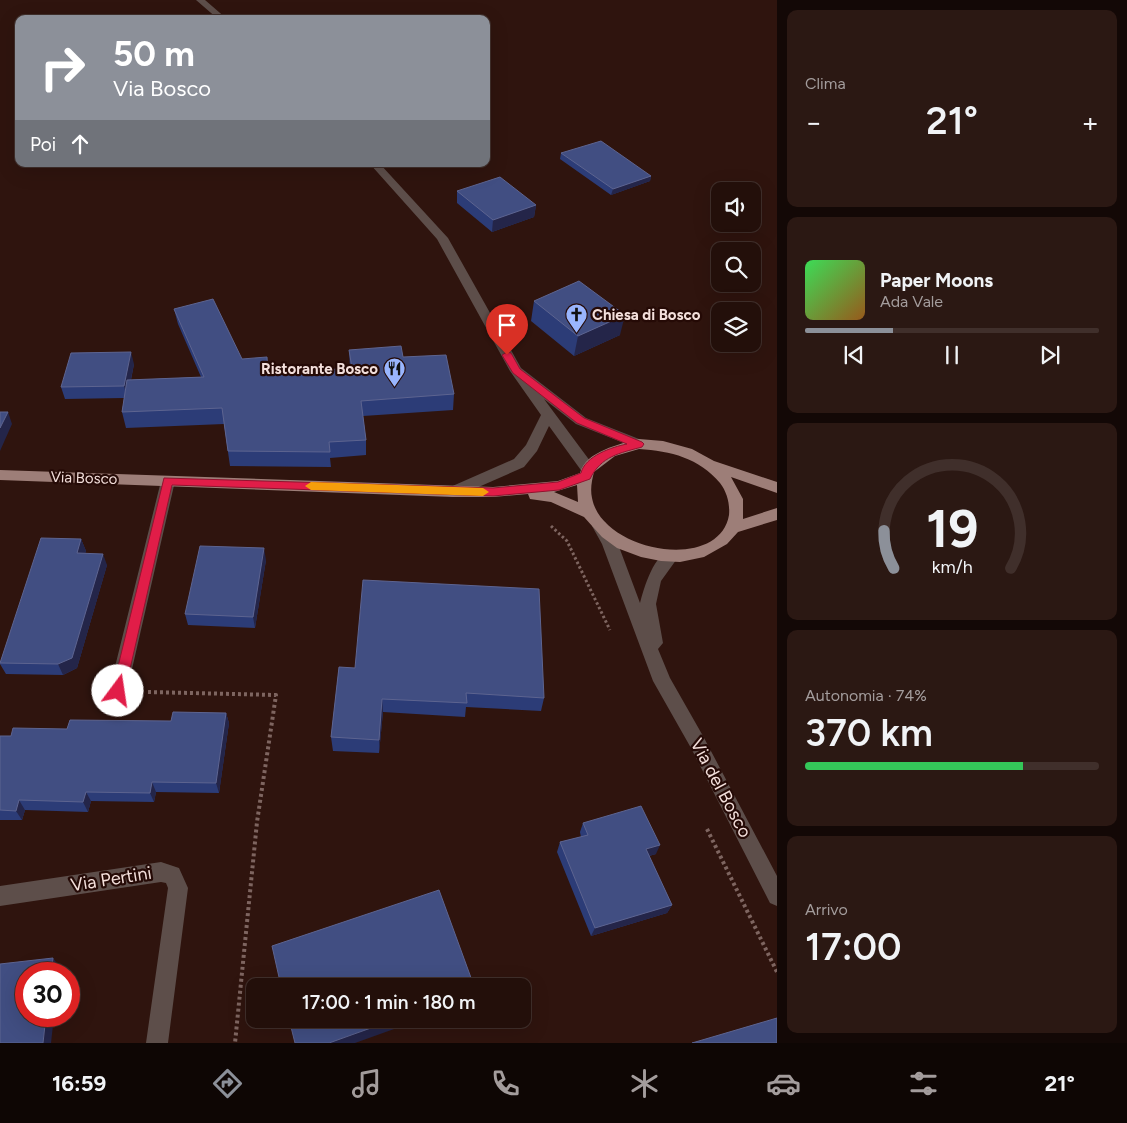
<!DOCTYPE html>
<html lang="it">
<meta charset="utf-8">
<style>
body{margin:0;font-family:Figtree,sans-serif;background:#2b1813;color:#f1f3f6;height:100vh;display:flex;flex-direction:column;font-size:19px;white-space:nowrap}
*{box-sizing:border-box;margin:0}
p{font-size:16px;color:#a39c9c}
.icon{flex:none;width:28px;height:28px;fill:none;stroke:currentColor;stroke-width:2;stroke-linecap:round;stroke-linejoin:round}
.map{position:relative;flex:1;overflow:hidden}
.drawer{display:flex;flex-direction:column;gap:10px;padding:10px;background:#130806;width:350px}
.drawer>*{flex:none}
.banner{position:absolute;left:15px;top:15px;width:475px;height:152px;border-radius:10px;box-shadow:0 5px 20px #0002,0 0 0 1px #402f2b;background:#8c9099;color:#fff;overflow:hidden}
.fabs{position:absolute;left:711px;top:182px;display:grid;gap:10px}
.fabs a{display:grid;place-items:center;width:50px;height:50px;border-radius:10px;background:#230f0a;box-shadow:0 5px 20px #0002,0 0 0 1px #402f2b;font-size:25px}
.speed{position:absolute;left:15px;top:962px;display:flex;gap:10px;font-size:25px;font-weight:700;text-align:center}
.speed>*{display:grid;place-content:center;width:65px;height:65px;border-radius:50%;background:#230f0a;box-shadow:0 5px 20px #0002,0 0 0 1px #402f2b;line-height:1}
.speed .limit{border:8px solid #d22;background:#fff;color:#111}
.pin{position:absolute;display:grid;place-items:center;width:42px;height:42px;color:#fff;margin:-51px -21px;border-radius:50% 50% 50% 0;rotate:-45deg;box-shadow:0 0 5px #0007}
.pin .icon{rotate:45deg}
.me{position:absolute;width:55px;margin:-28px;rotate:14deg;stroke-linejoin:round;filter:drop-shadow(0 0 4px #0008)}
.turn{display:flex;align-items:center;gap:18px;height:105px;padding:0 15px;font-size:22px}
.turn .icon{width:65px;height:65px;stroke-width:2.5}
.turn b{display:block;font-size:35px;line-height:42px}
.then{display:flex;align-items:center;height:48px;padding:0 15px;background:#0003;gap:10px;font-size:19px}
.big{font-size:38px;font-weight:600;line-height:1.1}
.drawer .tile{flex:1;display:flex;flex-direction:column;justify-content:center;gap:8px;min-width:0;padding:0 18px;border-radius:10px;background:#2b1813}
.drawer .dial{align-items:center;gap:0}
.dial svg{height:130px;overflow:visible;fill:none;stroke:#402f2b;stroke-width:7;stroke-linecap:round;text-anchor:middle}
.dial text{fill:#f1f3f6;stroke:none}
.song{display:flex;align-items:center;gap:15px}
.cover{width:60px;height:60px;border-radius:8px;background:linear-gradient(135deg,hsl(130 70% 55%),hsl(30 70% 35%))}
.played{height:5px;border-radius:2px;background:linear-gradient(90deg,#8c9099 30%,#402f2b 30%)}
.keys{display:flex;justify-content:space-around;direction:ltr}
.heat{display:flex;justify-content:space-between;align-items:center;font-size:28px;direction:ltr}
.charge{height:8px;border-radius:4px;background:linear-gradient(90deg,#34c759 74%,#402f2b 0)}
.trip{position:absolute;left:246px;top:978px;width:285px;height:50px;border-radius:10px;background:#230f0a;box-shadow:0 5px 20px #0002,0 0 0 1px #402f2b;font-weight:600;line-height:50px;text-align:center}
.tabs{display:flex;height:80px;justify-content:space-around;align-items:center;background:#0e0604;color:#a39c9c}
.tabs .icon{width:35px;height:35px}
.tabs .selected{color:#8c9099}
.tabs b{font-size:22px;color:#f1f3f6}
main{display:flex;flex:1;min-height:0}
.map>svg:first-child{display:block}
</style>
<main>
<div class="map">
<svg width="777" height="1043" viewBox="0 0 777 1043">
<rect width="100%" height="100%" fill="#2f140e"/>
<g fill="none" stroke-linecap="round" stroke-linejoin="round">
<!-- path-far1 -->
<path stroke="#7e6560" stroke-width="3" stroke-dasharray="2.5 2.5" stroke-linecap="butt" d="M 551,526 L 567,541 L 610,630"/>
<!-- path -->
<path stroke="#7e6560" stroke-width="4" stroke-dasharray="3 3" stroke-linecap="butt" d="M 148,692 L 276,695 L 257,822 L 235,1043
M 707,829 L 777,972"/>
<!-- minor -->
<path fill="#5d4e4a" fill-rule="evenodd" d="M 196,0 L 205,0 L 227,19 L 218,19 Z
M 370,164 L 380,164 L 448,238 L 521,368 L 586,418 L 644,441 L 646,444 L 644,447 L 634,447 L 576,424 L 544,399 L 593,465 L 595,469 L 593,473 L 588,474 L 583,473 L 549,426 L 537,451 L 524,467 L 458,496 L 453,497 L 448,496 L 446,492 L 448,488 L 514,459 L 526,445 L 541,415 L 510,371 L 437,239 Z
M 168,476 L 173,477 L 175,481 L 127,691 L 124,696 L 118,699 L 112,696 L 109,691 L 161,481 L 163,477 Z
M 600,520 L 605,522 L 618,544 L 640,603 C 644,588 656,545 676,552 L 679,556 L 661,581 L 656,604 L 663,643 L 658,649 L 670,678 L 703,736 L 777,876 L 777,906 L 770,903 L 691,748 L 653,681 L 602,544 L 592,526 L 595,522 Z
M 161,862 L 179,868 L 188,888 L 168,1043 L 146,1043 L 168,888 L 166,883 L 161,882 L 0,906 L 0,886 Z"/>
<!-- primary -->
<path fill="#9d7e78" fill-rule="evenodd" d="M 639,439 L 663,441 L 692,449 L 714,461 L 777,482 L 777,493 L 731,477 L 743,499 L 743,519 L 777,508 L 777,520 L 738,532 L 727,544 L 704,557 L 680,562 L 661,561 L 641,557 L 617,548 L 602,537 L 584,517 L 551,502 L 530,499 L 528,494 L 493,497 L 453,497 L 0,480 L 0,470 L 493,487 L 558,481 L 580,473 C 586,451 620,444 639,439 ZM 639,449 C 671,451 699,458 720,483 C 727,492 730,504 729,515 C 719,573 602,552 592,498 C 590,489 592,480 594,472 L 615,456 ZM 577,485 L 578,502 L 554,492 Z"/>
</g>
<!-- wall -->
<path fill="#2c3c77" d="M 561,153 L 651,176 L 650,181 L 611,195 L 560,159 Z
M 457,191 L 536,205 L 534,217 L 492,232 L 457,203 Z
M 534,301 L 620,335 L 574,356 L 531,321 Z
M 174,309 L 242,359 L 269,373 L 350,368 L 349,350 L 403,357 L 454,394 L 453,410 L 363,416 L 366,440 L 366,455 L 330,458 L 331,467 L 230,466 L 224,424 L 126,428 L 122,412 L 124,398 L 65,399 L 61,387 L 134,364 L 131,380 L 201,377 L 178,324 Z
M 81,539 L 86,551 L 85,553 L 107,565 L 77,668 L 63,675 L 6,674 L 0,664 L 0,662 Z
M 266,560 L 255,628 L 188,625 L 185,614 Z
M 339,667 L 544,698 L 541,711 L 466,707 L 465,717 L 383,712 L 379,753 L 333,751 L 331,737 Z
M 226,713 L 229,723 L 219,793 L 156,792 L 154,802 L 91,801 L 88,812 L 25,810 L 22,820 L 0,820 L 0,736 L 11,736 L 171,721 Z
M 583,823 L 656,854 L 649,856 L 672,905 L 667,913 L 591,936 L 557,852 L 560,842 L 581,837 L 580,832 Z"/>
<!-- shaded-wall -->
<path fill="#242549" d="M 651,176 L 650,181 L 611,195 L 613,189 Z
M 536,205 L 534,217 L 492,232 L 493,220 Z
M 625,315 L 620,335 L 574,356 L 578,336 Z
M 131,352 L 134,364 L 127,398 L 124,386 Z
M 8,412 L 12,424 L 0,451 L 0,428 Z
M 81,539 L 86,551 L 82,565 L 77,553 Z
M 264,548 L 266,560 L 255,628 L 253,617 Z
M 103,554 L 107,565 L 77,668 L 63,675 L 58,664 Z
M 382,699 L 383,712 L 379,753 L 379,740 Z
M 226,713 L 229,723 L 219,793 L 216,783 Z
M 152,782 L 156,792 L 154,802 L 150,793 Z
M 86,792 L 91,801 L 88,812 L 83,802 Z
M 19,800 L 25,810 L 22,820 L 16,811 Z
M 660,845 L 656,854 L 641,858 L 646,849 Z
M 672,905 L 667,913 L 591,936 L 595,928 Z
M 53,958 L 59,966 L 58,974 L 51,974 Z
M 46,1016 L 54,1016 L 51,1043 L 43,1043 Z
M 396,1019 L 422,1019 L 355,1043 L 329,1043 Z"/>
<!-- building -->
<path fill="#414e82" stroke="#5d6490" d="M 601,141 L 651,176 L 613,189 L 561,153 Z
M 500,177 L 536,205 L 493,220 L 457,191 Z
M 579,281 L 625,315 L 578,336 L 534,301 Z
M 213,299 L 242,359 L 267,357 L 268,374 L 352,368 L 349,350 L 401,346 L 403,357 L 446,355 L 454,394 L 361,401 L 366,440 L 329,442 L 330,452 L 228,451 L 222,408 L 122,412 L 127,380 L 204,377 L 174,309 Z
M 131,352 L 124,386 L 61,387 L 71,353 Z
M 0,412 L 8,412 L 0,428 Z
M 41,538 L 81,539 L 77,553 L 103,554 L 72,658 L 58,664 L 0,663 Z
M 200,546 L 264,548 L 253,617 L 185,614 Z
M 363,580 L 539,589 L 544,698 L 466,693 L 467,703 L 382,699 L 379,740 L 331,737 L 339,667 L 355,668 Z
M 173,712 L 226,713 L 216,783 L 152,782 L 150,793 L 86,792 L 83,802 L 19,800 L 16,811 L 0,810 L 0,736 L 11,736 L 13,728 L 67,729 L 70,720 L 171,721 Z
M 641,806 L 660,845 L 646,849 L 672,905 L 595,928 L 560,842 L 588,835 L 583,823 Z
M 439,890 L 474,986 L 281,986 L 272,946 Z
M 53,958 L 51,974 L 26,974 L 26,1016 L 46,1016 L 43,1043 L 0,1043 L 0,964 Z
M 777,1018 L 777,1043 L 692,1043 Z
M 289,1019 L 396,1019 L 329,1043 L 295,1043 Z"/>
<!-- route -->
<path fill="#e11d48" stroke="#92132f" d="M 507,352 L 511,353 L 520,369 L 584,418 L 642,442 L 644,444 L 642,447 C 620,453 601,456 590,479 L 559,490 L 493,496 L 172,485 L 125,691 L 123,695 L 118,697 L 113,695 L 112,691 L 164,478 L 493,488 L 558,482 L 581,473 C 585,456 612,447 627,444 L 577,423 L 513,373 L 502,355 Z"/>
<!-- slow -->
<path fill="#f59e0b" d="M 311,482 L 483,488 L 489,492 L 483,496 L 311,490 L 305,486 Z"/>
<!-- icons -->
<defs>
<symbol id="church-pin" viewBox="-11 -11 22 30"><path d="M0 17L-7.5 6A9.5 9.5 0 1 1 7.5 6Z" fill="#99b5fd" stroke="#250a06"/><path d="M-1.2-6h2.4v3.5h3.3v2.4h-3.3V6h-2.4V-.1h-3.3v-2.4h3.3Z" fill="#111"/></symbol>
<symbol id="restaurant-pin" viewBox="-11 -11 22 30"><path d="M0 17L-7.5 6A9.5 9.5 0 1 1 7.5 6Z" fill="#99b5fd" stroke="#250a06"/><path d="M-5-6h1v4h1v-4h1v4h1v-4h1v5L-1.5 .5V6h-2V.5L-5-1ZM5-6V6H3V1.5H1.5Q1.5-4 5-6Z" fill="#111"/></symbol>
</defs>
<g fill-rule="evenodd">
<use href="#church-pin" x="564" y="302" width="25" height="34"/>
<use href="#restaurant-pin" x="382" y="356" width="25" height="34"/>
</g>
<g text-anchor="middle" dominant-baseline="central" stroke-width="4.5" stroke-linejoin="round" paint-order="stroke">
<!-- poi labels -->
<g font-size="15" font-weight="bold" fill="#f3dfdb" stroke="#250a06" text-anchor="start">
<text x="592" y="315">Chiesa di Bosco</text>
<text x="378" y="369" text-anchor="end">Ristorante Bosco</text>
</g>
<!-- street labels -->
<g font-size="15" fill="#f3dfdb" stroke="#250a06">
<text transform="translate(84 478) rotate(2)">Via Bosco</text>
</g>
<!-- near-street labels -->
<g font-size="18" fill="#f3dfdb" stroke="#250a06">
<text transform="translate(721 788) rotate(62)">Via del Bosco</text>
<text transform="translate(111 879) rotate(-9)">Via Pertini</text>
</g>
</g>
</svg>
<div class="fabs">
<a><svg class="icon" aria-label="sound" viewBox="0 0 24 24"><path d="M4 9h4l5-4v14l-5-4H4zM17 9q2 3 0 6"/></svg></a>
<a><svg class="icon" aria-label="search" viewBox="0 0 24 24"><circle cx="10" cy="10" r="6"/><path d="M15 15l6 6"/></svg></a>
<a><svg class="icon" aria-label="layers" viewBox="0 0 24 24"><path d="M12 4l9 5-9 5-9-5zM3 14l9 5 9-5"/></svg></a>
</div>
<div class="speed"><div class="limit">30</div></div>
<div class="pin" style="left:507px;top:355px;background:#d93025"><svg class="icon" aria-label="arrive" viewBox="0 0 24 24"><path d="M6 21V4h12l-3 4 3 4H6"/></svg></div>
<svg class="me" style="left:118px;top:691px" viewBox="-20 -20 40 40"><circle r="19" fill="#fff"/><path d="M0-13L10 11 0 6-10 11z" fill="#e11d48"/></svg>
<div class="trip">17:00 · 1 min · 180 m</div>
<div class="banner">
<div class="turn"><svg class="icon" aria-label="right" viewBox="0 0 24 24"><path d="M7 20v-9h11M14 6l5 5-5 5"/></svg><div><b>50 m</b>Via Bosco</div></div>
<div class="then">Poi<svg class="icon" aria-label="ahead" viewBox="0 0 24 24"><path d="M12 20V5M6 11l6-6 6 6"/></svg></div>
</div>
</div>
<section class="drawer">
<div class="tile"><p>Clima</p>
<div class="heat"><a>−</a><b class="big">21°</b><a>+</a></div>
</div>
<div class="tile">
<div class="song"><i class="cover"></i><div><b>Paper Moons</b><p>Ada Vale</p></div></div>
<div class="played"></div>
<div class="keys"><svg class="icon" aria-label="previous" viewBox="0 0 24 24"><path d="M18 5L8 12l10 7zM5 5v14"/></svg><svg class="icon" aria-label="pause" viewBox="0 0 24 24"><path d="M8 5v14M16 5v14"/></svg><svg class="icon" aria-label="next" viewBox="0 0 24 24"><path d="M6 5l10 7-10 7zM19 5v14"/></svg></div>
</div>
<div class="tile dial"><svg viewBox="0 0 100 80">
<path d="M14 69A42 42 0 1 1 86 69"/>
<path d="M14 69A42 42 0 0 1 8 46" stroke="#8c9099"/>
<text x="50" y="56" font-size="32" font-weight="700">19</text>
<text x="50" y="72" font-size="11">km/h</text>
</svg></div>
<div class="tile"><p>Autonomia · 74%</p><b class="big">370 km</b><div class="charge"></div></div>
<div class="tile"><p>Arrivo</p><b class="big">17:00</b></div>
</section>
</main>
<nav class="tabs">
<b>16:59</b>
<svg class="icon selected" aria-label="directions" viewBox="0 0 24 24"><path d="M12 3l9 9-9 9-9-9zM9 14v-3h6M13 9l2 2-2 2"/></svg>
<svg class="icon" aria-label="music" viewBox="0 0 24 24"><path d="M9 18V5l10-2v13"/><circle cx="6" cy="18" r="3"/><circle cx="16" cy="16" r="3"/></svg>
<svg class="icon" aria-label="phone" viewBox="0 0 24 24"><path d="M5 4h4l2 5-3 2q2 4 5 5l2-3 5 2v4C11 20 4 13 5 4z"/></svg>
<svg class="icon" aria-label="climate" viewBox="0 0 24 24"><path d="M12 3v18M4 7l16 10M4 17L20 7"/></svg>
<svg class="icon" aria-label="car" viewBox="0 0 24 24"><path d="M5 17H2v-5l4-1 3-4h7l3 4 3 1v5h-3M9 17h6M6 11h13"/><circle cx="7" cy="17" r="2"/><circle cx="17" cy="17" r="2"/></svg>
<svg class="icon" aria-label="filters" viewBox="0 0 24 24"><path d="M4 7h16M4 17h16"/><circle cx="9" cy="7" r="2"/><circle cx="15" cy="17" r="2"/></svg>
<b>21°</b>
</nav>
